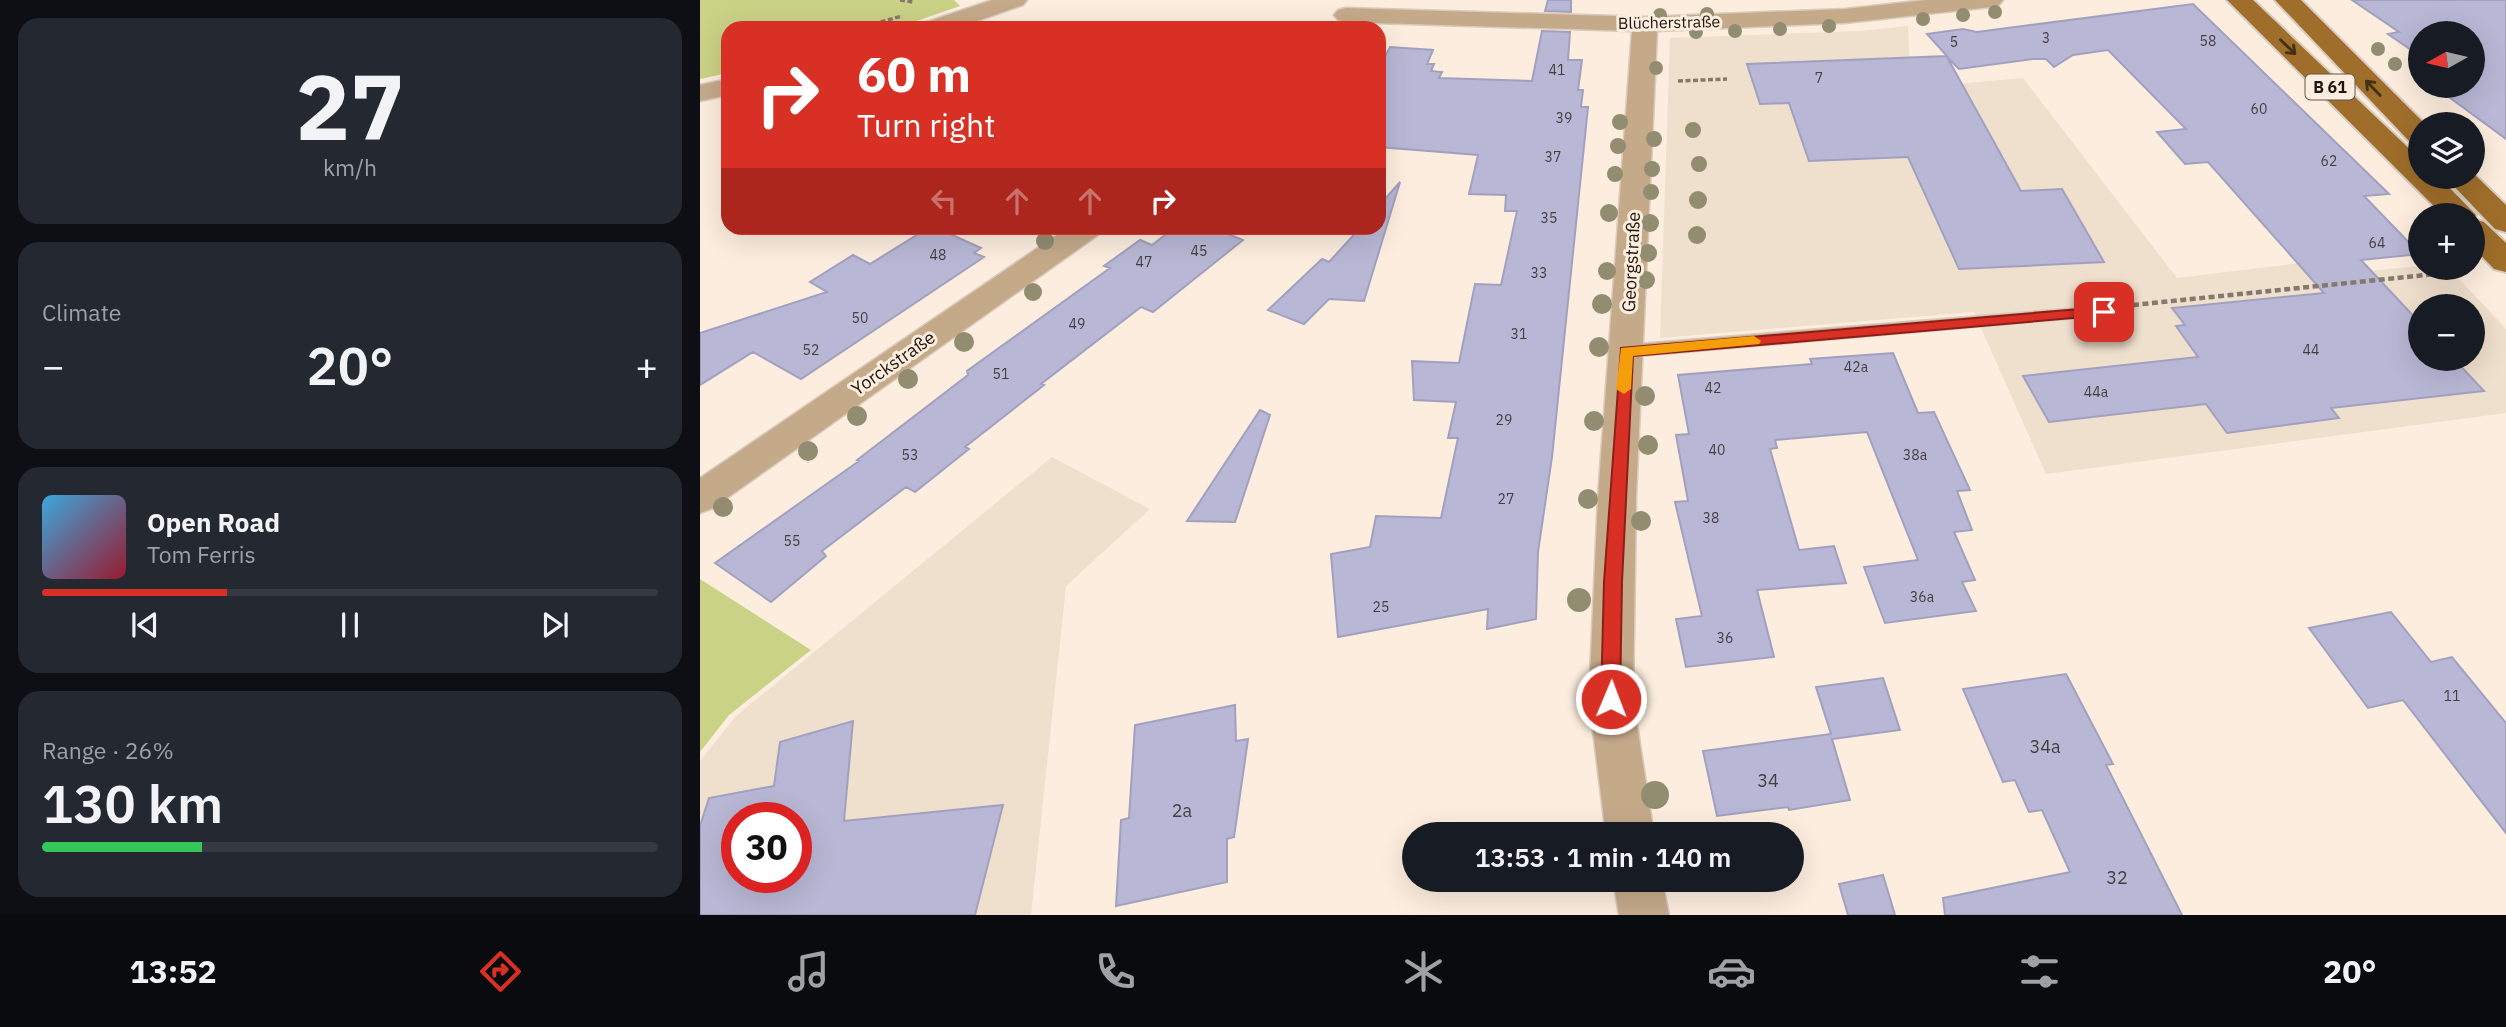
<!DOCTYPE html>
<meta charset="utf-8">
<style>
body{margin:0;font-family:"IBM Plex Sans",sans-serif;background:#242831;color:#f1f3f6;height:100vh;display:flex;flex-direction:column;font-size:26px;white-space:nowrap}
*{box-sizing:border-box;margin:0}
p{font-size:23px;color:#9ea1a6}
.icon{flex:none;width:38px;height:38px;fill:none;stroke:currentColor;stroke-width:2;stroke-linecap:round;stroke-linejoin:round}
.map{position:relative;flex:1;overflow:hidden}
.details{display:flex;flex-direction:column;gap:18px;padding:18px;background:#0d0f14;width:700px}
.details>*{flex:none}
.guide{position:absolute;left:21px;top:21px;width:665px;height:214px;border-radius:21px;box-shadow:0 7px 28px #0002;background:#d93025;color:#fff;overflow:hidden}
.needle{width:46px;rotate:262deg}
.fabs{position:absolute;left:1708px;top:21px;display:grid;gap:14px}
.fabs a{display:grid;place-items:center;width:77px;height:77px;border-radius:50%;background:#171b24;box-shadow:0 7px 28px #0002;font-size:35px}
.speed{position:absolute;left:21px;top:802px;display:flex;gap:14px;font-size:35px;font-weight:700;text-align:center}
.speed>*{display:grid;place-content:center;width:91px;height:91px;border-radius:50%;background:#171b24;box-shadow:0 7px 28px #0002;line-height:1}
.speed .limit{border:10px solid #d22;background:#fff;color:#111}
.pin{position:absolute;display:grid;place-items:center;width:60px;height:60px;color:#fff;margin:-30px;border-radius:14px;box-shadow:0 4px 10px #0006}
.me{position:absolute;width:77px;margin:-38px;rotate:1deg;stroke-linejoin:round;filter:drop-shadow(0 0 5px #0008)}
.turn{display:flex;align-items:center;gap:24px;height:147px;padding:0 21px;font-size:32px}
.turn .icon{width:91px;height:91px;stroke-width:2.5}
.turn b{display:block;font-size:49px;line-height:60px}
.lanes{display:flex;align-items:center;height:66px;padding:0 21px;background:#0003;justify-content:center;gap:35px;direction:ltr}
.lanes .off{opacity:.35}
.big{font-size:52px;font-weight:600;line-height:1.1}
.details .card{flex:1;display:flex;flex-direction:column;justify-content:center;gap:10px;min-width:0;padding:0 24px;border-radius:21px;background:#242831}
.details .dial{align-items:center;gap:0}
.dial b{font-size:91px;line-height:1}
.song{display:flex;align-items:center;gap:21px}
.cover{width:84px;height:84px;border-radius:10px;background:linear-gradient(135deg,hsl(200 70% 55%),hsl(350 70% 35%))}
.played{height:7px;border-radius:4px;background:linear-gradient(90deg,#d93025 30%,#363941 30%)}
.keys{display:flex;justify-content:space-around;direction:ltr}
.heat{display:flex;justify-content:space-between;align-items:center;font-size:38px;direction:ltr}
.charge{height:10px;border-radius:5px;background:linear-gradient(90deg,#34c759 26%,#363941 0)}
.trip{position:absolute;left:702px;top:822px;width:402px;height:70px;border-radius:35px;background:#171b24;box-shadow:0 7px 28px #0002;font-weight:600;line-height:70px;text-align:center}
.menu{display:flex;height:112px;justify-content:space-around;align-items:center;background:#090b0e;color:#9ea1a6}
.menu .icon{width:49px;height:49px}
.menu .active{color:#d93025}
.menu b{font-size:32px;color:#f1f3f6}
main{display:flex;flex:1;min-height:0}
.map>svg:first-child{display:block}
</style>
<main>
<section class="details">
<div class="card dial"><b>27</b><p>km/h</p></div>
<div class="card"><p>Climate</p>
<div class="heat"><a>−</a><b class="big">20°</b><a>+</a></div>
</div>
<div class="card">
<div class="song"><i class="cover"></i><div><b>Open Road</b><p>Tom Ferris</p></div></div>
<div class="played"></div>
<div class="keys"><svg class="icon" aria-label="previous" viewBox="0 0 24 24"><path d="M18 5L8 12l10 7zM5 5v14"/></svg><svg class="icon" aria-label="pause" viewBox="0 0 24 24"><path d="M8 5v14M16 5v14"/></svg><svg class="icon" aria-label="next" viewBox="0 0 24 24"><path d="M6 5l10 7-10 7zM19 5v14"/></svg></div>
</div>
<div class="card"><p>Range · 26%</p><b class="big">130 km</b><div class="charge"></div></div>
</section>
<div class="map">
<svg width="1806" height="915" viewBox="0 0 1806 915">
<rect width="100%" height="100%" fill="#fcedde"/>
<!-- education -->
<path fill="#efdfcd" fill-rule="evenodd" d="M 1208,26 L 1211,88 L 1323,78 L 1477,278 L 1624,260 L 1637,274 L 1720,266 L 1749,268 L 1806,329 L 1806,413 L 1346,474 L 1274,312 L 960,338 L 970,38 L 1160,31 ZM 1720,306 L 1773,306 L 1773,359 L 1720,359 Z
M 352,457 L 450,509 L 366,586 L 331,915 L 0,915 L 0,761 L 36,716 ZM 37,817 L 96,817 L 96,877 L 37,877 Z"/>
<!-- green -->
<path fill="#c9d285" d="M 0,0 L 254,0 L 260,6 L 196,28 L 28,28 L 28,73 L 0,79 Z
M 0,579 L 111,650 L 29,715 L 0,752 Z"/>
<!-- building -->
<path fill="#b8b8d6" stroke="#a1a1bf" stroke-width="2" fill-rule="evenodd" d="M 848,0 L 871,0 L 871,12 L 845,11 Z
M 1652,0 L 1806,0 L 1806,139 L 1734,86 L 1773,86 L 1773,33 L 1720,33 L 1720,56 L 1688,34 L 1699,32 Z
M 1493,4 L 1689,194 L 1664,196 L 1720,254 L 1661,260 L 1720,323 L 1720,359 L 1754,359 L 1784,391 L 1631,408 L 1639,418 L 1527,433 L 1506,404 L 1349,422 L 1323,376 L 1498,357 L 1476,326 L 1485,325 L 1472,308 L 1624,293 L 1508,162 L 1485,164 L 1457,132 L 1486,129 L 1408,50 L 1373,55 L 1354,67 L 1346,59 L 1333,59 L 1259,69 L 1247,57 L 1321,191 L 1362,189 L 1404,262 L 1259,269 L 1208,157 L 1109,161 L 1089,103 L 1060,104 L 1047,64 L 1247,56 L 1227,34 L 1263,29 L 1277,32 Z
M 842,31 L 870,32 L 868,60 L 882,60 L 878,90 L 883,90 L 881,107 L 888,107 L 852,457 L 838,552 L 836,619 L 787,629 L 788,609 L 638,637 L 631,554 L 670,547 L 676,516 L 741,518 L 758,438 L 748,438 L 756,402 L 714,400 L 712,361 L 759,363 L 775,284 L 801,285 L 817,211 L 805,211 L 806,195 L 769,194 L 778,155 L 679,147 L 679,69 L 690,47 L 733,50 L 727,64 L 734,64 L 731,71 L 742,72 L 739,78 L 832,81 Z
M 700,182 L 664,301 L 629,299 L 604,324 L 568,310 L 622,259 L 629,262 L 660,228 L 679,228 L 679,206 Z
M 228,228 L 237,228 L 281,248 L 274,253 L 284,257 L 101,379 L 53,352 L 0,385 L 0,333 L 127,292 L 110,282 L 153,255 L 170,264 Z
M 474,228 L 513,228 L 543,240 L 453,312 L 441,307 L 341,384 L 344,385 L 265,447 L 269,449 L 215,492 L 206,487 L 122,551 L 126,556 L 71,602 L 15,563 L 159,461 L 157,460 L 268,375 L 267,371 L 410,268 L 404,266 L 440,240 L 452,245 Z
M 1193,353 L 1218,413 L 1234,412 L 1270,490 L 1257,491 L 1272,530 L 1254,532 L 1275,580 L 1262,582 L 1276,611 L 1185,623 L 1164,567 L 1218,560 L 1167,432 L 1075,440 L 1077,448 L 1070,449 L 1099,550 L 1134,546 L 1146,583 L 1057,590 L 1074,657 L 986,667 L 976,619 L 1002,616 L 975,502 L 988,501 L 976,435 L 989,434 L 978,375 L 1112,364 L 1110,359 Z
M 560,410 L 570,415 L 535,522 L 487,521 Z
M 1691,612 L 1731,662 L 1752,657 L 1806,723 L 1806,833 L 1703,700 L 1668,708 L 1609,628 Z
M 1366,674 L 1413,764 L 1406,765 L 1482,915 L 1245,915 L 1243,898 L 1370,872 L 1342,810 L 1329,812 L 1315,780 L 1303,782 L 1263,689 Z
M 1183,678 L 1200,730 L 1132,739 L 1150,800 L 1089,810 L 1088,807 L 1017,816 L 1003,751 L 1131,734 L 1116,687 Z
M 535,705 L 536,741 L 548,739 L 534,837 L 527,839 L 527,882 L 416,906 L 421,820 L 429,818 L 435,725 Z
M 153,721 L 144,821 L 303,805 L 275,915 L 0,915 L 0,826 L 9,798 L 74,786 L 80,742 ZM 37,817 L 96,817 L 96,877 L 37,877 Z
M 1183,875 L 1195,915 L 1148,915 L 1139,884 Z"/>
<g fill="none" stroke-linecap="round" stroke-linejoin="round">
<defs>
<path id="service" d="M 1404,306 L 1409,307 L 1412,311 L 1409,315 L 926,357 L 918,351 L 926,345 Z"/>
<path id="minor" d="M 292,0 L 327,0 L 323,5 L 257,28 L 221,28 L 224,23 Z
M 1226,0 L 1303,0 L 1299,5 L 1291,7 L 1145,23 L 957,31 L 936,497 L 933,699 L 954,835 L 906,835 L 889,699 L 898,497 L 932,31 L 646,22 L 638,20 L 634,15 L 638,10 L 646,8 L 945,17 L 1145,9 Z
M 28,79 L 28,95 L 0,101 L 0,85 Z
M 367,228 L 402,228 L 398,235 L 13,508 L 0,513 L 0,478 Z
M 913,880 L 962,880 L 969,915 L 919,915 Z"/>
<path id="primary" d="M 1527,0 L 1553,0 L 1720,159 L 1720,177 L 1739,177 L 1776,215 L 1773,219 L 1773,215 L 1743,215 Z
M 1575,0 L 1601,0 L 1725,124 L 1720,124 L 1720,145 L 1710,142 Z
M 1773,173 L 1806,205 L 1806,232 L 1795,229 L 1745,177 L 1773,177 Z
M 1773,219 L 1784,222 L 1806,243 L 1806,272 L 1794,269 L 1773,247 Z"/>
</defs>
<!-- service casing -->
<use href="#service" stroke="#d9cbbd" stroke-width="3"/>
<!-- minor casing -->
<use href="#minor" stroke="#d9cbbd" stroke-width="3"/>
<!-- primary casing -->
<use href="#primary" stroke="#d9cbbd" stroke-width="4"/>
<!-- path-far1 -->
<path stroke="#85796d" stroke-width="3.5" stroke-dasharray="5 2.5" stroke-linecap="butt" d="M 200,0 L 213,2
M 159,28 L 202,16
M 978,81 L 1027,79"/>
<!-- path -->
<path stroke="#85796d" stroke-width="4.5" stroke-dasharray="6 3.5" stroke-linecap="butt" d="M 1433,305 L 1765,271"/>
<!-- service -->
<use href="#service" fill="#c5aa8a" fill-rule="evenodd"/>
<!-- minor -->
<use href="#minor" fill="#c5aa8a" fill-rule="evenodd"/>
<!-- primary -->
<use href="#primary" fill="#9f6e2a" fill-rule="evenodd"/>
</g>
<!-- trees -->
<g fill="#928d70">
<circle cx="1295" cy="12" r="7"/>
<circle cx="1007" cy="14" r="7"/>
<circle cx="960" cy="15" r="7"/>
<circle cx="1263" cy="15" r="7"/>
<circle cx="1223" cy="19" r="7"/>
<circle cx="1129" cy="26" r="7"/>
<circle cx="1080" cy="29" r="7"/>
<circle cx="1035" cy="31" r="7"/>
<circle cx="996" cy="32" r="7"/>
<circle cx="1678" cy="49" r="7"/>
<circle cx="1695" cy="64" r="7"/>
<circle cx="956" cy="68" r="7"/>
<circle cx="920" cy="122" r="8"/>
<circle cx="993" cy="130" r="8"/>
<circle cx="954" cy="139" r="8"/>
<circle cx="918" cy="146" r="8"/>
<circle cx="999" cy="164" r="8"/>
<circle cx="952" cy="169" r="8"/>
<circle cx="915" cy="174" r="8"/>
<circle cx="951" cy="192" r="8"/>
<circle cx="998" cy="200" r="9"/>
<circle cx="909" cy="213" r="9"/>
<circle cx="950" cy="223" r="9"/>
<circle cx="997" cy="235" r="9"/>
<circle cx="345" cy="241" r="9"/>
<circle cx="948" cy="253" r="9"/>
<circle cx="907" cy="271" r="9"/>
<circle cx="946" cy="280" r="9"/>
<circle cx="333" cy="292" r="9"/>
<circle cx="902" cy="304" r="10"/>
<circle cx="264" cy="342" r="10"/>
<circle cx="899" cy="347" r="10"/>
<circle cx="208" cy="379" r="10"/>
<circle cx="945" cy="396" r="10"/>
<circle cx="157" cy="416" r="10"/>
<circle cx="894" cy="421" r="10"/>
<circle cx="948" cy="445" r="10"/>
<circle cx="108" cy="451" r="10"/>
<circle cx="888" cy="499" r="10"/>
<circle cx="23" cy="507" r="10"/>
<circle cx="941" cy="521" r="10"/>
<circle cx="879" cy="600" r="12"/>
<circle cx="955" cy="795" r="14"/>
</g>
<!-- one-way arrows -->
<defs><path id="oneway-shaft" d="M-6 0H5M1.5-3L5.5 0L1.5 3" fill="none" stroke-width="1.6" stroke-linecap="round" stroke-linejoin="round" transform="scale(1.75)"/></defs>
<g stroke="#453016">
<use href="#oneway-shaft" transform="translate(1588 47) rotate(44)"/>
<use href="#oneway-shaft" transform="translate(1673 88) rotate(-134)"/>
</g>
<!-- route -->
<path fill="#d93025" stroke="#8d1f18" stroke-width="2" d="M 1404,307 L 1411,312 L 1408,315 L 933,356 L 922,582 L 920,699 L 917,705 L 911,707 L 904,705 L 901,699 L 904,582 L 921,348 Z"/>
<!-- slow -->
<path fill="#f59e0b" d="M 1054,336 L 1061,341 L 1059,344 L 933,356 L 931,389 L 924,394 L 916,389 L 921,348 Z"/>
<g text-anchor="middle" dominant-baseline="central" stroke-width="6" stroke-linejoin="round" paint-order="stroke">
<!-- number labels -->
<g font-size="14" fill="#453e3f">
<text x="1346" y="38">3</text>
<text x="1508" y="41">58</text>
<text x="1254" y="42">5</text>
<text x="857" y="70">41</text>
<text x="1119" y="78">7</text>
<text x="1559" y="109">60</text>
<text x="864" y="118">39</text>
<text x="853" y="157">37</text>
<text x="1629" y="161">62</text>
<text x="849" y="218">35</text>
<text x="1677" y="243">64</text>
<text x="499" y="251">45</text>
<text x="238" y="255">48</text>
<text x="444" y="262">47</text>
<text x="839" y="273">33</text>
<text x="160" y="318">50</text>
<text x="377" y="324">49</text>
<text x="819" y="334">31</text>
<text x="111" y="350">52</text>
<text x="1611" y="350">44</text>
<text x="1156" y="367">42a</text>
<text x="301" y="374">51</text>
<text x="1013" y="388">42</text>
<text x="1396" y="392">44a</text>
<text x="804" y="420">29</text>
<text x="1017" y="450">40</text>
<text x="210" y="455">53</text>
<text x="1215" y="455">38a</text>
<text x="806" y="499">27</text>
<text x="1011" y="518">38</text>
<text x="92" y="541">55</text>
<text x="1222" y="597">36a</text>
<text x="681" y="607">25</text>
<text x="1025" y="638">36</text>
<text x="1752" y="696">11</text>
</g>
<!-- far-street labels -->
<g font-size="16" fill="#1f160d" stroke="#fcedde">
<text transform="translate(969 22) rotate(-1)">Blücherstraße</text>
</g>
<!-- shield labels -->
<rect fill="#fcedde" stroke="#61564c" stroke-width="2" x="1605.5" y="74.5" width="49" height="25" rx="5"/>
<g font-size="16" font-weight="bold" fill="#1f160d">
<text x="1630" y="87">B 61</text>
</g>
<!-- street labels -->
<g font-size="18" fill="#1f160d" stroke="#fcedde">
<text transform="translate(931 262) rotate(-87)">Georgstraße</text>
<text transform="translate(193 363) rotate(-35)">Yorckstraße</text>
</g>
<!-- near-number labels -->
<g font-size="18" fill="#453e3f">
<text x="1345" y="746">34a</text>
<text x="1068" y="780">34</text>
<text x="482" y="810">2a</text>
<text x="1417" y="877">32</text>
</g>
</g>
</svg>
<div class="fabs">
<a><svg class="needle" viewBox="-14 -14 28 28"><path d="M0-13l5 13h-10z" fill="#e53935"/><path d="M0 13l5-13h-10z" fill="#9ea1a6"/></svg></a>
<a><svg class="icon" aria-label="layers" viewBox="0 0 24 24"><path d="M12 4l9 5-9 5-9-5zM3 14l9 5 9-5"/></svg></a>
<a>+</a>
<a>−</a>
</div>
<div class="speed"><div class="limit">30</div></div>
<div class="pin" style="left:1404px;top:312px;background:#d93025"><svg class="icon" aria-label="arrive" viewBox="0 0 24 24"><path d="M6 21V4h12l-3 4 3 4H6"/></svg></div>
<svg class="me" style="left:911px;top:699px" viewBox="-20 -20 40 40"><circle r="17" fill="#d93025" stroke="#fff" stroke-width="3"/><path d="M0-11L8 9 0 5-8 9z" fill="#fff"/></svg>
<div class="trip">13:53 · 1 min · 140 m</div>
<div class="guide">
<div class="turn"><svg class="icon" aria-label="right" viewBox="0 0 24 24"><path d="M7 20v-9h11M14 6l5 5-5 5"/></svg><div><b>60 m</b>Turn right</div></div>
<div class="lanes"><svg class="icon off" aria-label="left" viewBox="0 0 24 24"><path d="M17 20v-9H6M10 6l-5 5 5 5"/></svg><svg class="icon off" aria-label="ahead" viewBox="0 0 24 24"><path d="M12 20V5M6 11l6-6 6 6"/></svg><svg class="icon off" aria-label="ahead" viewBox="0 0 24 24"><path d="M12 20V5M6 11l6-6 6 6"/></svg><svg class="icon" aria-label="right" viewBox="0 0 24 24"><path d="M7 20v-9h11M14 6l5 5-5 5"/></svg></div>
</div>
</div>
</main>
<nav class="menu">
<b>13:52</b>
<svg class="icon active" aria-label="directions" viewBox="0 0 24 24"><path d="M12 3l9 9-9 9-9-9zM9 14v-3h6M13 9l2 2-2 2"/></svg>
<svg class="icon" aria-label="music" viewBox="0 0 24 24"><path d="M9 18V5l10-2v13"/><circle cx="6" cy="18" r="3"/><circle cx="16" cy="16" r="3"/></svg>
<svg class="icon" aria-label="phone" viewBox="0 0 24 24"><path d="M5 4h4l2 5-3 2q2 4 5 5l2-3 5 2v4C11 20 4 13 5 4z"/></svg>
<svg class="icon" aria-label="climate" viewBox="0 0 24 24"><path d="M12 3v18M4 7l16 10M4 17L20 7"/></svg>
<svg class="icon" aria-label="car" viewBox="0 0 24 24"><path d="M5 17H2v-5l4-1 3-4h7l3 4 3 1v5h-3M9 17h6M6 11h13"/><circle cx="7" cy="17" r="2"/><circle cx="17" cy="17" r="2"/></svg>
<svg class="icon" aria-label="filters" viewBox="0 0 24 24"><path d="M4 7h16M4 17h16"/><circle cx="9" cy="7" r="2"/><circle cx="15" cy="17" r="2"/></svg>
<b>20°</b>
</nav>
